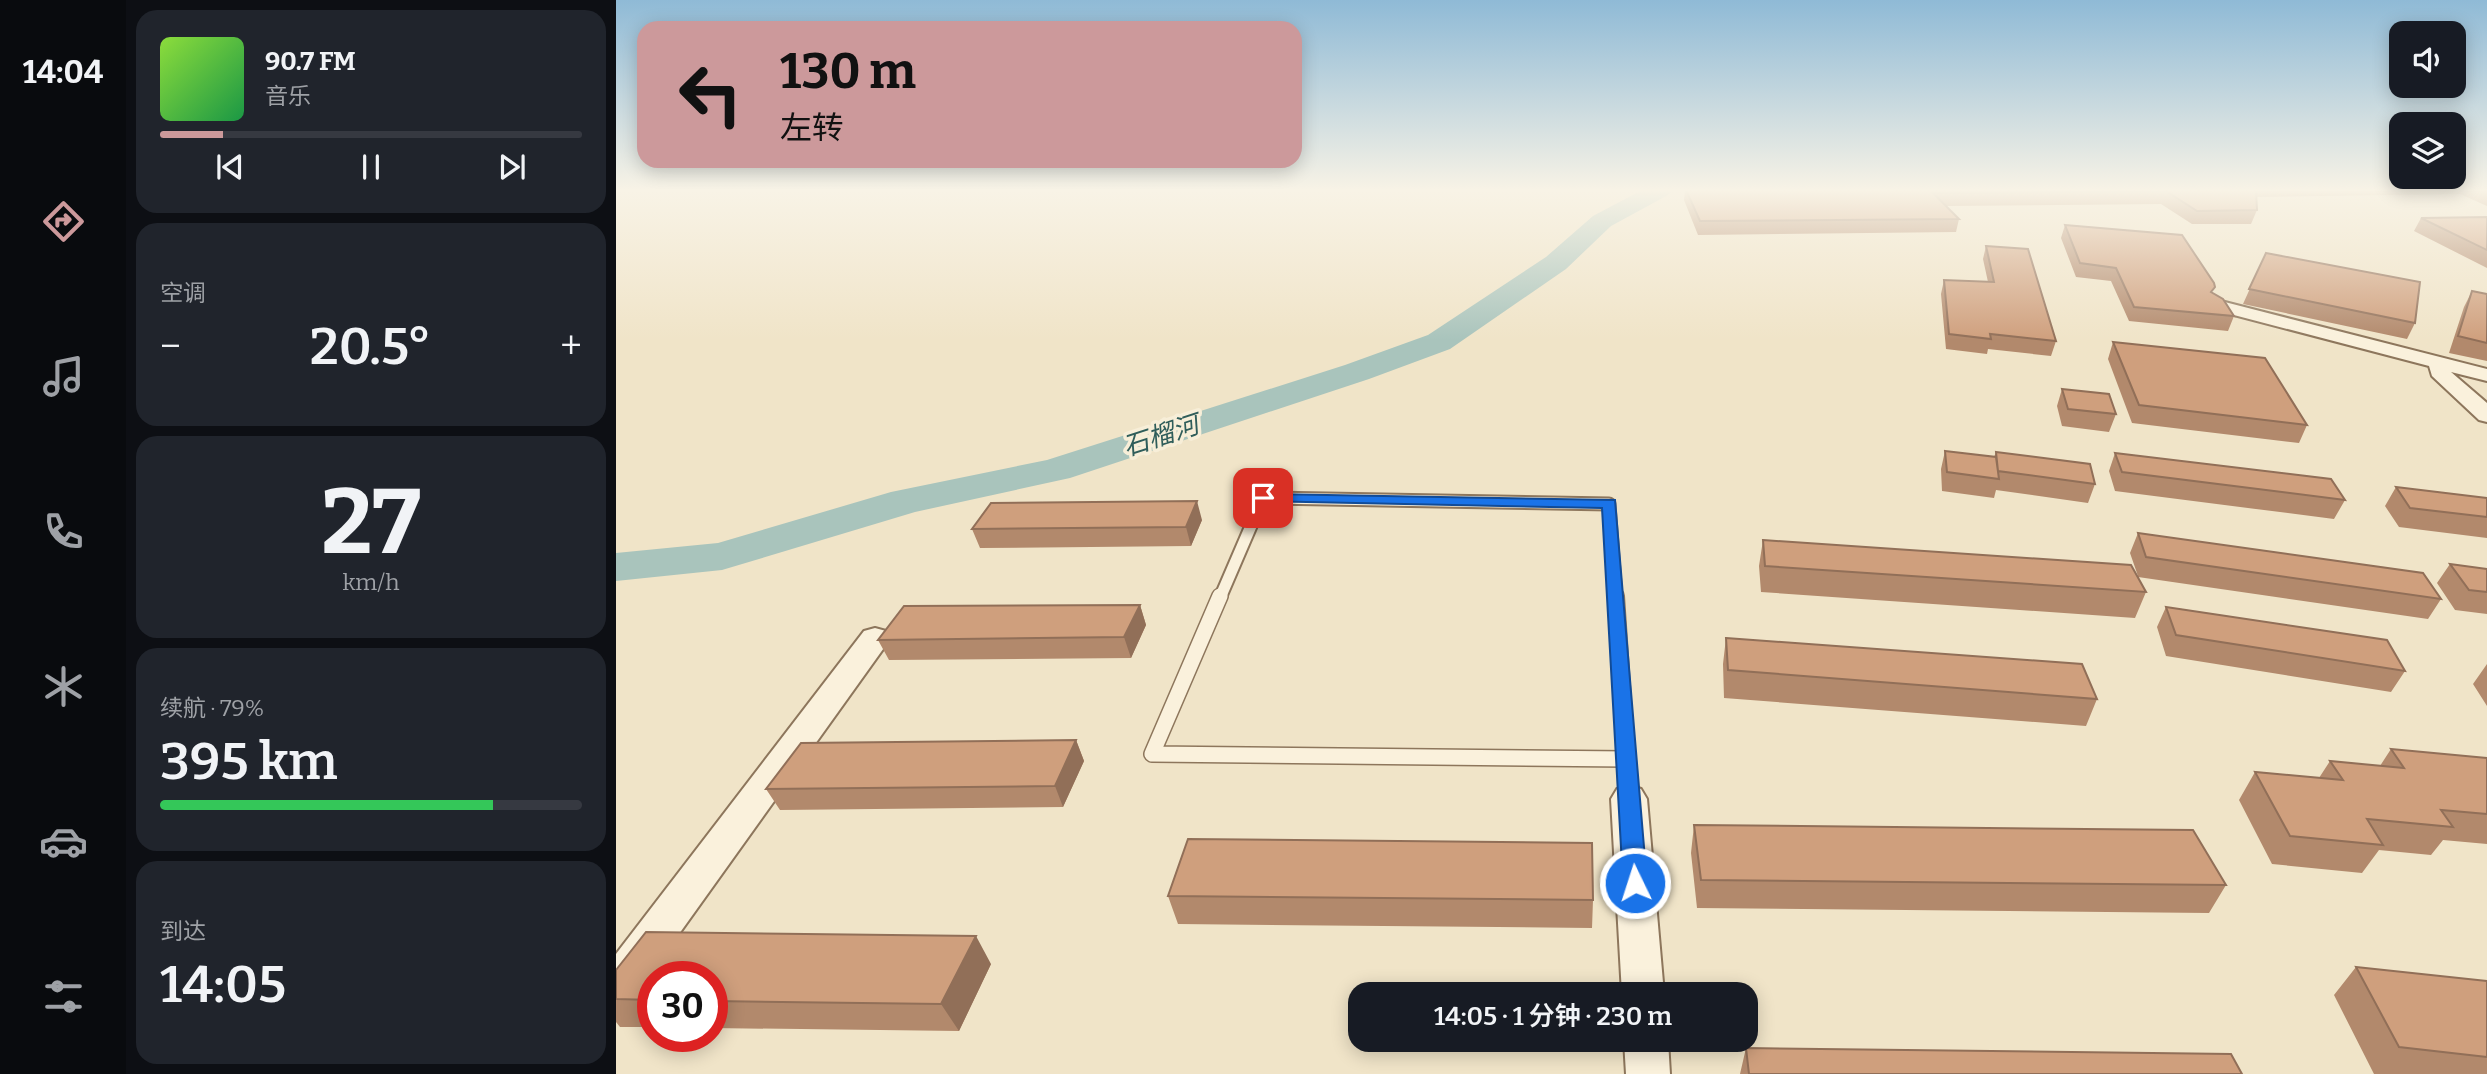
<!DOCTYPE html>
<html lang="zh">
<meta charset="utf-8">
<style>
body{margin:0;font-family:Bitter,"Noto Sans SC",serif;background:#20242c;color:#f1f3f6;height:100vh;display:flex;flex-direction:column;font-size:26px;white-space:nowrap}
*{box-sizing:border-box;margin:0}
p{font-size:23px;color:#9ea1a6}
.icon{flex:none;width:38px;height:38px;fill:none;stroke:currentColor;stroke-width:2;stroke-linecap:round;stroke-linejoin:round}
.map{position:relative;flex:1;overflow:hidden}
.details{display:flex;flex-direction:column;gap:10px;padding:10px;background:#0d0f14;width:490px}
.details>*{flex:none}
.hud{position:absolute;left:21px;top:21px;width:665px;height:147px;border-radius:21px;box-shadow:0 4px 18px #0003;background:#cc999b;color:#111;overflow:hidden}
.tools{position:absolute;left:1773px;top:21px;display:grid;gap:14px}
.tools a{display:grid;place-items:center;width:77px;height:77px;border-radius:14px;background:#171b24;box-shadow:0 4px 18px #0003;font-size:35px}
.speed{position:absolute;left:21px;top:961px;display:flex;gap:14px;font-size:35px;font-weight:700;text-align:center}
.speed>*{display:grid;place-content:center;width:91px;height:91px;border-radius:50%;background:#171b24;box-shadow:0 4px 18px #0003;line-height:1}
.speed .limit{border:10px solid #d22;background:#fff;color:#111}
.pin{position:absolute;display:grid;place-items:center;width:60px;height:60px;color:#fff;margin:-30px;border-radius:14px;box-shadow:0 4px 10px #0006}
.me{position:absolute;width:77px;margin:-38px;rotate:356deg;stroke-linejoin:round;filter:drop-shadow(0 0 5px #0008)}
.turn{display:flex;align-items:center;gap:24px;height:147px;padding:0 28px;font-size:32px}
.turn .icon{width:91px;height:91px;stroke-width:2.5}
.turn b{display:block;font-size:49px;line-height:60px}
.big{font-size:52px;font-weight:600;line-height:1.1}
.details .tile{flex:1;display:flex;flex-direction:column;justify-content:center;gap:10px;min-width:0;padding:0 24px;border-radius:21px;background:#20242c}
.details .dial{align-items:center;gap:0}
.dial b{font-size:91px;line-height:1}
.song{display:flex;align-items:center;gap:21px}
.cover{width:84px;height:84px;border-radius:10px;background:linear-gradient(135deg,hsl(90 70% 55%),hsl(140 70% 35%))}
.played{height:7px;border-radius:4px;background:linear-gradient(90deg,#cc999b 15%,#363941 15%)}
.keys{display:flex;justify-content:space-around;direction:ltr}
.heat{display:flex;justify-content:space-between;align-items:center;font-size:38px;direction:ltr}
.charge{height:10px;border-radius:5px;background:linear-gradient(90deg,#34c759 79%,#363941 0)}
.trip{position:absolute;left:732px;top:982px;width:410px;height:70px;border-radius:21px;background:#171b24;box-shadow:0 4px 18px #0003;font-weight:600;line-height:70px;text-align:center}
main{display:flex;flex:1;min-height:0}
.menu{display:flex;flex-direction:column;width:126px;justify-content:space-around;align-items:center;background:#090b0e;color:#9ea1a6}
.menu .icon{width:49px;height:49px}
.menu .active{color:#cc999b}
.menu b{font-size:32px;color:#f1f3f6}
.map>svg:first-child{display:block}
</style>
<main>
<nav class="menu">
<b>14:04</b>
<svg class="icon active" aria-label="directions" viewBox="0 0 24 24"><path d="M12 3l9 9-9 9-9-9zM9 14v-3h6M13 9l2 2-2 2"/></svg>
<svg class="icon" aria-label="music" viewBox="0 0 24 24"><path d="M9 18V5l10-2v13"/><circle cx="6" cy="18" r="3"/><circle cx="16" cy="16" r="3"/></svg>
<svg class="icon" aria-label="phone" viewBox="0 0 24 24"><path d="M5 4h4l2 5-3 2q2 4 5 5l2-3 5 2v4C11 20 4 13 5 4z"/></svg>
<svg class="icon" aria-label="climate" viewBox="0 0 24 24"><path d="M12 3v18M4 7l16 10M4 17L20 7"/></svg>
<svg class="icon" aria-label="car" viewBox="0 0 24 24"><path d="M5 17H2v-5l4-1 3-4h7l3 4 3 1v5h-3M9 17h6M6 11h13"/><circle cx="7" cy="17" r="2"/><circle cx="17" cy="17" r="2"/></svg>
<svg class="icon" aria-label="filters" viewBox="0 0 24 24"><path d="M4 7h16M4 17h16"/><circle cx="9" cy="7" r="2"/><circle cx="15" cy="17" r="2"/></svg>
</nav>
<section class="details">
<div class="tile">
<div class="song"><i class="cover"></i><div><b>90.7 FM</b><p>音乐</p></div></div>
<div class="played"></div>
<div class="keys"><svg class="icon" aria-label="previous" viewBox="0 0 24 24"><path d="M18 5L8 12l10 7zM5 5v14"/></svg><svg class="icon" aria-label="pause" viewBox="0 0 24 24"><path d="M8 5v14M16 5v14"/></svg><svg class="icon" aria-label="next" viewBox="0 0 24 24"><path d="M6 5l10 7-10 7zM19 5v14"/></svg></div>
</div>
<div class="tile"><p>空调</p>
<div class="heat"><a>−</a><b class="big">20.5°</b><a>+</a></div>
</div>
<div class="tile dial"><b>27</b><p>km/h</p></div>
<div class="tile"><p>续航 · 79%</p><b class="big">395 km</b><div class="charge"></div></div>
<div class="tile"><p>到达</p><b class="big">14:05</b></div>
</section>
<div class="map">
<svg width="1871" height="1074" viewBox="0 0 1871 1074">
<rect width="100%" height="100%" fill="#f0e4c8"/>
<g fill="none" stroke-linecap="round" stroke-linejoin="round">
<!-- river -->
<path fill="#a9c4bc" fill-rule="evenodd" d="M 1026,190 L 1056,190 L 1052,195 L 995,226 L 950,269 L 834,349 L 753,379 L 454,478 L 299,512 L 106,570 L 0,581 L 0,553 L 102,543 L 275,492 L 431,460 L 729,365 L 812,335 L 930,257 L 977,216 Z"/>
<defs>
<path id="service-far1" d="M 604,598 L 647,498 L 993,504 L 1000,598"/>
<path id="service" d="M 604,596 L 536,754 L 1011,759
M 1000,596 L 1011,759
M 1011,759 L 1013,799"/>
<path id="minor" d="M 1601,300 L 1871,369 L 1871,381 L 1835,372 L 1871,403 L 1871,422 L 1863,420 L 1816,376 L 1813,366 L 1595,309 L 1592,305 Z
M 259,628 L 270,631 L 274,638 L 270,645 L 15,1001 L 0,1007 L 0,954 L 248,631 Z
M 1013,785 L 1025,789 L 1031,799 L 1048,994 L 1006,994 L 995,799 L 1001,789 Z
M 1008,1040 L 1052,1040 L 1054,1074 L 1010,1074 Z"/>
</defs>
<!-- service-far1 casing -->
<use href="#service-far1" stroke="#8d765c" stroke-width="15"/>
<!-- service casing -->
<use href="#service" stroke="#8d765c" stroke-width="18"/>
<!-- minor casing -->
<use href="#minor" stroke="#8d765c" stroke-width="4"/>
<!-- service-far1 -->
<use href="#service-far1" stroke="#faf1dc" stroke-width="11"/>
<!-- service -->
<use href="#service" stroke="#faf1dc" stroke-width="15"/>
<!-- minor -->
<use href="#minor" fill="#faf1dc" fill-rule="evenodd"/>
</g>
<!-- wall -->
<path fill="#b2896c" d="M 1069,190 L 1871,190 L 1871,206 L 1844,194 L 1640,197 L 1641,210 L 1635,224 L 1576,224 L 1545,204 L 1330,206 L 1343,219 L 1340,232 L 1082,235 L 1068,200 Z
M 1871,217 L 1871,268 L 1798,231 L 1805,218 Z
M 1449,225 L 1597,293 L 1618,316 L 1612,331 L 1513,321 L 1495,281 L 1460,277 L 1445,238 Z
M 1370,246 L 1440,341 L 1435,356 L 1372,349 L 1371,354 L 1330,349 L 1325,294 L 1328,280 L 1372,282 L 1367,259 Z
M 1650,253 L 1799,323 L 1791,339 L 1627,304 Z
M 1856,291 L 1871,294 L 1871,361 L 1833,353 L 1848,307 Z
M 1497,342 L 1691,425 L 1683,443 L 1516,423 L 1492,359 Z
M 1446,389 L 1500,414 L 1493,432 L 1446,426 L 1441,406 Z
M 1329,451 L 1378,457 L 1380,452 L 1479,484 L 1472,503 L 1380,490 L 1378,498 L 1326,491 L 1325,469 Z
M 1499,453 L 1729,500 L 1718,519 L 1499,491 L 1493,471 Z
M 1780,487 L 1871,498 L 1871,538 L 1783,527 L 1769,506 Z
M 586,520 L 575,546 L 364,548 L 356,529 Z
M 1522,533 L 1825,599 L 1812,619 L 1522,577 L 1530,592 L 1519,618 L 1145,592 L 1143,566 L 1147,540 L 1522,576 L 1514,553 Z
M 1834,564 L 1871,569 L 1871,614 L 1839,610 L 1821,583 Z
M 524,605 L 530,625 L 515,658 L 273,660 L 262,640 Z
M 1550,607 L 1789,671 L 1775,692 L 1550,656 L 1541,627 Z
M 1110,638 L 1481,699 L 1470,726 L 1108,698 L 1107,664 Z
M 1871,664 L 1871,706 L 1857,684 Z
M 460,740 L 468,761 L 447,807 L 164,810 L 150,789 Z
M 1775,749 L 1871,758 L 1871,844 L 1827,840 L 1815,855 L 1763,850 L 1746,873 L 1656,864 L 1623,800 L 1639,772 L 1703,778 L 1714,761 L 1764,766 Z
M 1078,825 L 1610,885 L 1593,913 L 1081,908 L 1075,853 Z
M 552,896 L 977,900 L 976,928 L 562,924 Z
M 375,964 L 343,1031 L 96,1028 L 96,976 L 37,976 L 37,1027 L 4,1027 L 0,1022 L 0,970 Z
M 1740,967 L 1871,981 L 1871,1074 L 1758,1074 L 1718,995 Z
M 1130,1048 L 1626,1074 L 1124,1074 Z"/>
<!-- shaded-wall -->
<path fill="#916f58" d="M 581,501 L 586,520 L 575,546 L 570,527 Z
M 524,605 L 530,625 L 515,658 L 508,637 Z
M 460,740 L 468,761 L 447,807 L 439,786 Z
M 360,936 L 375,964 L 343,1031 L 325,1004 Z"/>
<!-- building -->
<path fill="#cf9f7d" stroke="#916f58" stroke-width="2" d="M 1070,190 L 1640,190 L 1641,210 L 1581,211 L 1550,191 L 1317,193 L 1343,219 L 1084,221 Z
M 1871,217 L 1871,250 L 1805,218 Z
M 1449,225 L 1566,235 L 1598,283 L 1599,287 L 1595,292 L 1607,299 L 1618,316 L 1518,307 L 1500,268 L 1464,263 Z
M 1370,246 L 1412,249 L 1440,341 L 1374,334 L 1375,339 L 1333,334 L 1328,280 L 1378,282 Z
M 1650,253 L 1804,282 L 1799,323 L 1633,289 Z
M 1856,291 L 1871,294 L 1871,343 L 1842,336 Z
M 1497,342 L 1649,358 L 1691,425 L 1523,405 Z
M 1446,389 L 1493,394 L 1500,414 L 1452,409 Z
M 1329,451 L 1380,457 L 1383,479 L 1331,472 Z
M 1380,452 L 1474,464 L 1479,484 L 1382,471 Z
M 1499,453 L 1715,479 L 1729,500 L 1506,472 Z
M 1780,487 L 1871,498 L 1871,517 L 1794,508 Z
M 581,501 L 570,527 L 356,529 L 375,503 Z
M 1522,533 L 1807,573 L 1825,599 L 1530,557 Z
M 1147,540 L 1515,565 L 1530,592 L 1149,566 Z
M 1834,564 L 1871,569 L 1871,592 L 1853,590 Z
M 524,605 L 508,637 L 262,640 L 288,606 Z
M 1550,607 L 1771,640 L 1789,671 L 1560,635 Z
M 1110,638 L 1466,664 L 1481,699 L 1112,670 Z
M 460,740 L 439,786 L 150,789 L 185,743 Z
M 1775,749 L 1871,758 L 1871,814 L 1825,810 L 1837,827 L 1751,819 L 1767,845 L 1674,836 L 1639,772 L 1727,780 L 1714,761 L 1788,768 Z
M 1078,825 L 1577,830 L 1610,885 L 1085,880 Z
M 572,839 L 976,843 L 977,900 L 552,896 Z
M 30,932 L 360,936 L 325,1004 L 96,1001 L 96,976 L 37,976 L 37,1000 L 0,999 L 0,970 Z
M 1740,967 L 1871,981 L 1871,1057 L 1783,1047 Z
M 1130,1048 L 1615,1054 L 1626,1074 L 1133,1074 Z"/>
<!-- sky -->
<linearGradient id="sky" x2="0" y2="1"><stop stop-color="#8fbad6"/><stop offset="0.56" stop-color="#f8f3e6"/><stop offset="1" stop-color="#f8f3e6" stop-opacity="0"/></linearGradient>
<rect width="1871" height="340" fill="url(#sky)"/>
<!-- route -->
<path fill="#1a73e8" stroke="#114b97" stroke-width="2" d="M 647,494 L 999,500 L 1031,883 L 1027,890 L 1019,893 L 1011,890 L 1007,883 L 986,508 L 642,501 L 640,498 Z"/>
<g text-anchor="middle" dominant-baseline="central" stroke-width="7" stroke-linejoin="round" paint-order="stroke">
<!-- water labels -->
<g font-size="26" font-style="italic" fill="#2f5d5a" stroke="#f7eed8">
<text transform="translate(545 436) rotate(-18)">石榴河</text>
</g>
</g>
</svg>
<div class="tools">
<a><svg class="icon" aria-label="sound" viewBox="0 0 24 24"><path d="M4 9h4l5-4v14l-5-4H4zM17 9q2 3 0 6"/></svg></a>
<a><svg class="icon" aria-label="layers" viewBox="0 0 24 24"><path d="M12 4l9 5-9 5-9-5zM3 14l9 5 9-5"/></svg></a>
</div>
<div class="speed"><div class="limit">30</div></div>
<div class="pin" style="left:647px;top:498px;background:#d93025"><svg class="icon" aria-label="arrive" viewBox="0 0 24 24"><path d="M6 21V4h12l-3 4 3 4H6"/></svg></div>
<svg class="me" style="left:1019px;top:883px" viewBox="-20 -20 40 40"><circle r="17" fill="#1a73e8" stroke="#fff" stroke-width="3"/><path d="M0-11L8 9 0 5-8 9z" fill="#fff"/></svg>
<div class="trip">14:05 · 1 分钟 · 230 m</div>
<div class="hud">
<div class="turn"><svg class="icon" aria-label="left" viewBox="0 0 24 24"><path d="M17 20v-9H6M10 6l-5 5 5 5"/></svg><div><b>130 m</b>左转</div></div>
</div>
</div>
</main>
